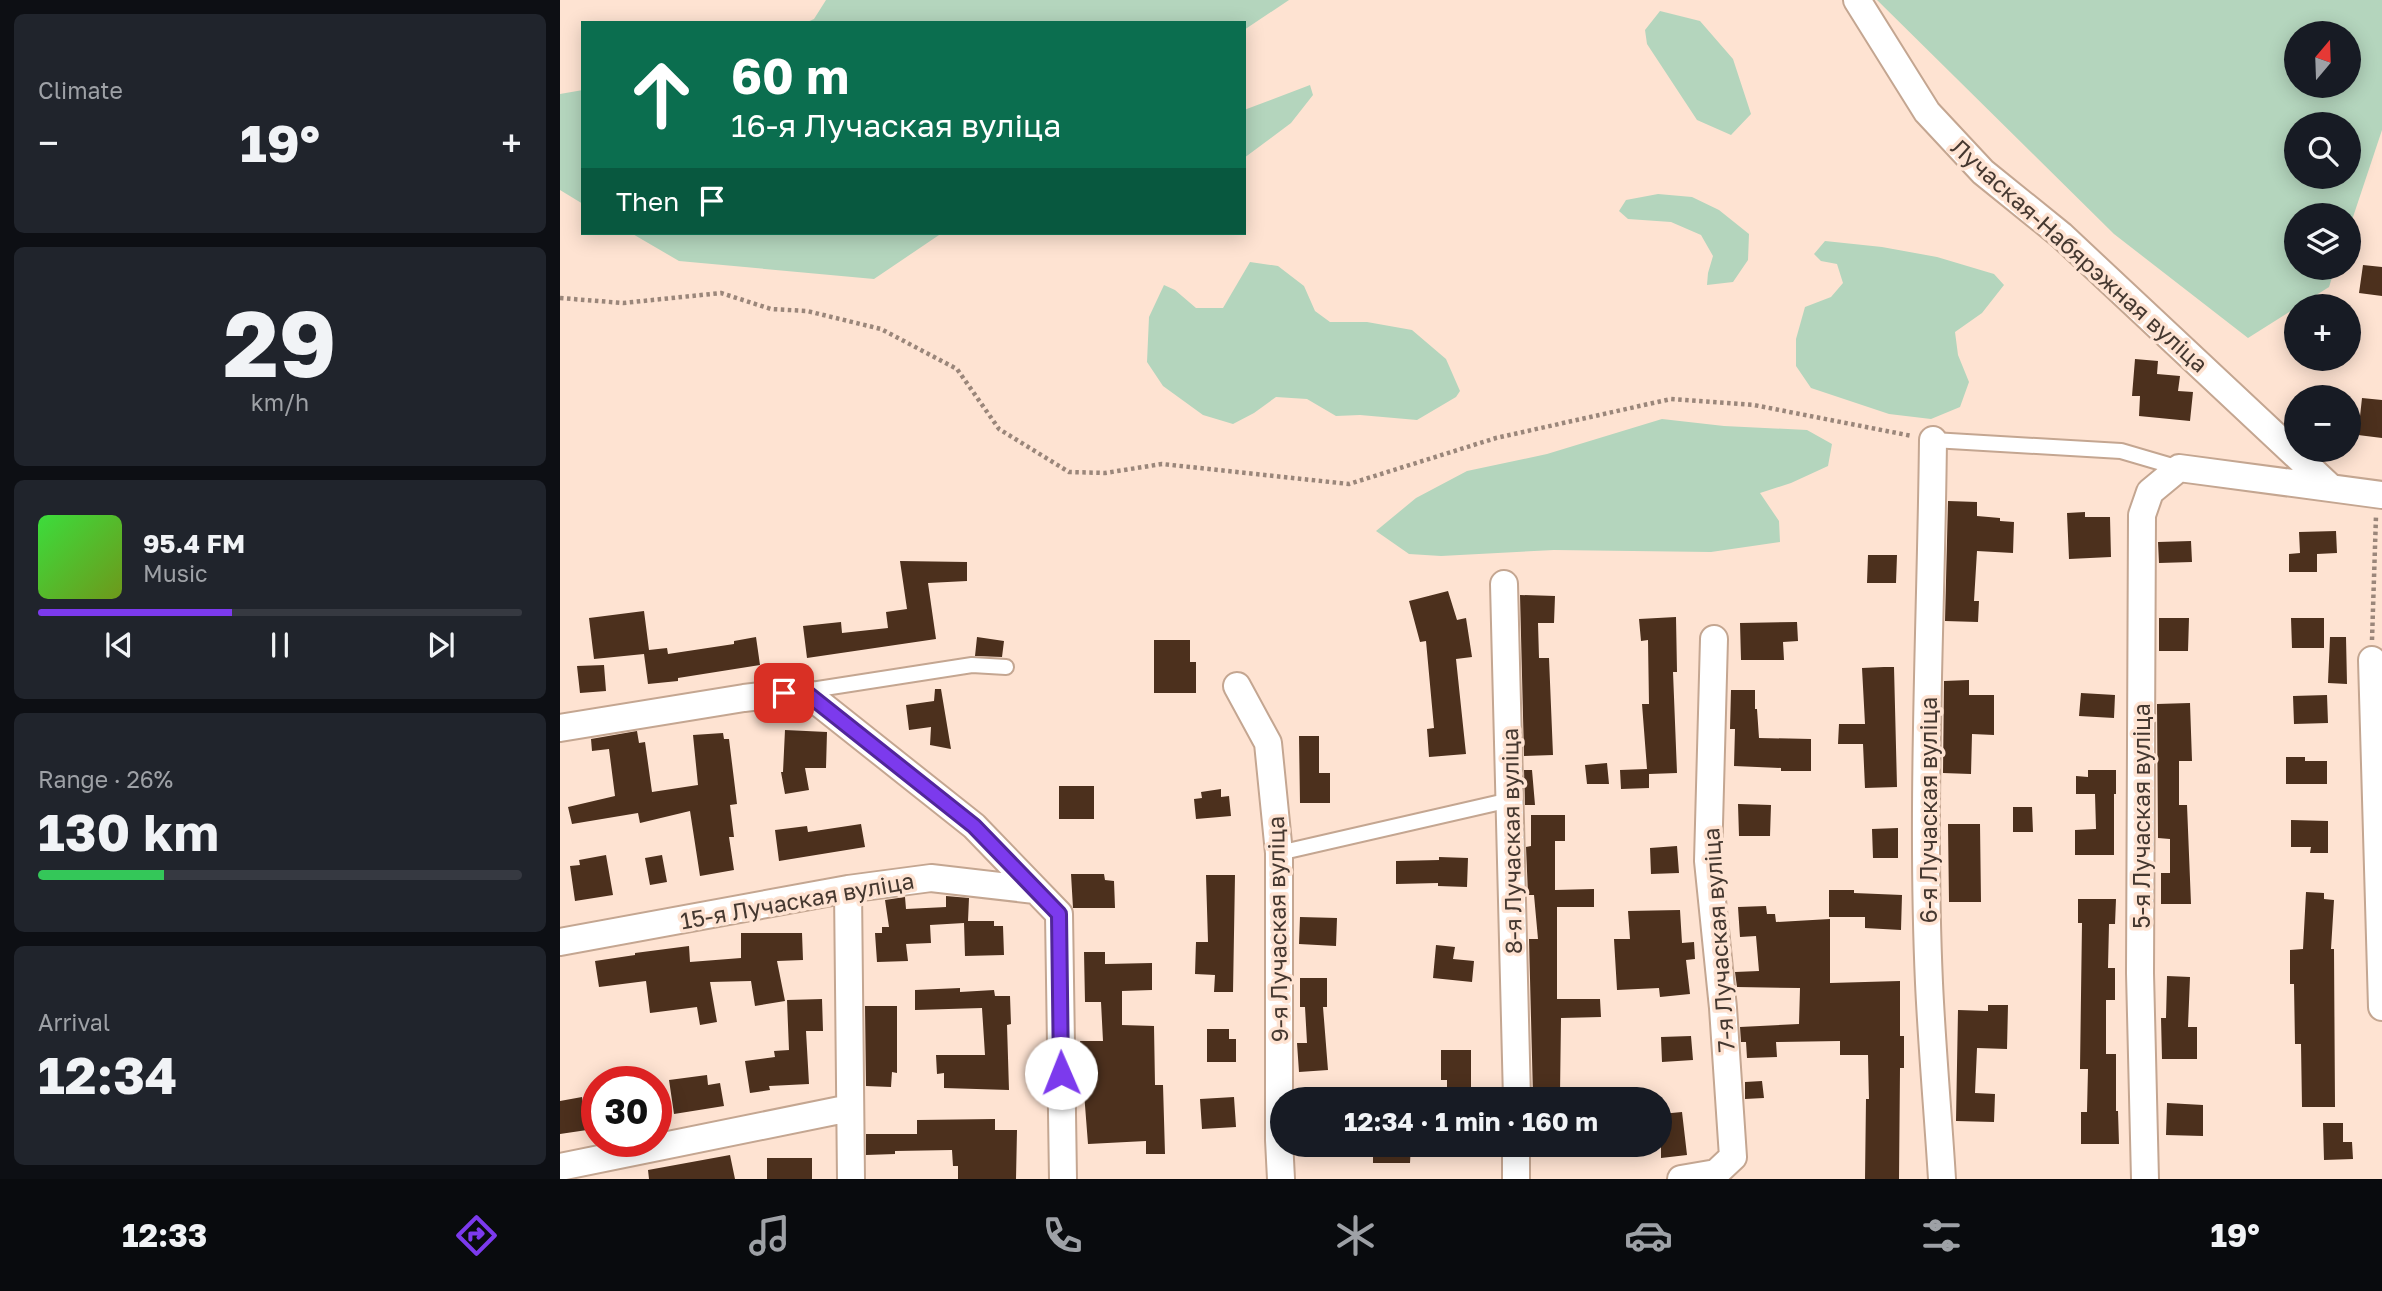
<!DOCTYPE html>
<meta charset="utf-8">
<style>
body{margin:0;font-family:"Golos Text",sans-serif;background:#20242c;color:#f1f3f6;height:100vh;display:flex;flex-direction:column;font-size:26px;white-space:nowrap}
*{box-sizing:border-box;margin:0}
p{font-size:23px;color:#9ea1a6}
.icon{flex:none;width:38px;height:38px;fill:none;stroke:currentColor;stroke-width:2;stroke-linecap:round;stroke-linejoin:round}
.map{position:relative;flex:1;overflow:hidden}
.side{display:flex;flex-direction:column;gap:14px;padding:14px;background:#0d0f14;width:560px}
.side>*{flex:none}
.guide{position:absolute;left:21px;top:21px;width:665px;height:214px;border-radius:0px;box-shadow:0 4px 18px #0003;background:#0b6e4f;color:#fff;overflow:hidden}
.needle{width:46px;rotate:19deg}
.fabs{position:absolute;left:1724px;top:21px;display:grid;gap:14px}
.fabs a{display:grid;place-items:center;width:77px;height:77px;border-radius:50%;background:#171b24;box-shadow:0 4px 18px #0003;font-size:35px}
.speed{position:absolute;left:21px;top:1066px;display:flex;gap:14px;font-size:35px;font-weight:700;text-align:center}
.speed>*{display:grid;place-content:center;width:91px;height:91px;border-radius:50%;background:#171b24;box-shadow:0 4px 18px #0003;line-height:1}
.speed .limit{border:10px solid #d22;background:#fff;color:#111}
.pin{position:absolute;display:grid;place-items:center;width:60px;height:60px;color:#fff;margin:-30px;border-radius:14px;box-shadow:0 4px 10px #0006}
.me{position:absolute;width:77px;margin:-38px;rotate:359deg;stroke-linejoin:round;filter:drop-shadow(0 0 5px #0008)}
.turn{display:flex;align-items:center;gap:24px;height:147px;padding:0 35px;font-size:32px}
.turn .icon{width:91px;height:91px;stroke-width:2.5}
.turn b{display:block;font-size:49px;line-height:60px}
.then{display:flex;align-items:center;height:66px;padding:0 35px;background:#0003;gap:14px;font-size:26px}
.big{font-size:52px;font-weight:700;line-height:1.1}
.side .widget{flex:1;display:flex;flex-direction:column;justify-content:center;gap:10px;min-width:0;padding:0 24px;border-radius:10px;background:#20242c}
.side .dial{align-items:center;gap:0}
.dial b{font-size:91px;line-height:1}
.song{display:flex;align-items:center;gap:21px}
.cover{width:84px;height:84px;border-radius:10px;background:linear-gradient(135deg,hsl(120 70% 55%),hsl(80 70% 35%))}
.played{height:7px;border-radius:4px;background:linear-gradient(90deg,#7c3aed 40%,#363941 40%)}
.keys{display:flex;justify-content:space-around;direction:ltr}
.heat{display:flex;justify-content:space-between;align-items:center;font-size:38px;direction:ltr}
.charge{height:10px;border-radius:5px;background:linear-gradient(90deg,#34c759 26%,#363941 0)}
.trip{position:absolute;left:710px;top:1087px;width:402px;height:70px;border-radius:35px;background:#171b24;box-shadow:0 4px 18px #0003;font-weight:700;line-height:70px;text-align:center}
.tabs{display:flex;height:112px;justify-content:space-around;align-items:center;background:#090b0e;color:#9ea1a6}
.tabs .icon{width:49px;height:49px}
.tabs .selected{color:#7c3aed}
.tabs b{font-size:32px;color:#f1f3f6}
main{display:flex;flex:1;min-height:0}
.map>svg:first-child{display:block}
</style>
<main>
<section class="side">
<div class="widget"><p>Climate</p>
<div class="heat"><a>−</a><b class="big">19°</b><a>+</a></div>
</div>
<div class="widget dial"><b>29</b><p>km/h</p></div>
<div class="widget">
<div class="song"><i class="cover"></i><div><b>95.4 FM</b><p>Music</p></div></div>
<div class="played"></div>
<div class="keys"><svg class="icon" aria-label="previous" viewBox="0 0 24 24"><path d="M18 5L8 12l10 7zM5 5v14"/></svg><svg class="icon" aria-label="pause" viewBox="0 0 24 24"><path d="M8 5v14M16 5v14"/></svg><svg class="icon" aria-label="next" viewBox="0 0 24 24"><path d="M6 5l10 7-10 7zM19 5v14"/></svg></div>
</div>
<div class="widget"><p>Range · 26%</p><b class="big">130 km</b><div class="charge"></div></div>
<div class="widget"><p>Arrival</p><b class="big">12:34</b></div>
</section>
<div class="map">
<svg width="1822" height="1179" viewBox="0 0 1822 1179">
<rect width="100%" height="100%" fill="#fee3d2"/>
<!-- green -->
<path fill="#b4d5bd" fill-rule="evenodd" d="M 266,0 L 729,0 L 684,30 L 684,23 L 245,23 L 254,19 Z
M 1317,0 L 1822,0 L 1822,130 L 1789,229 L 1788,215 L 1736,215 L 1736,268 L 1775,268 L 1769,287 L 1688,338 L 1554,234 ZM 1736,33 L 1788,33 L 1788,86 L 1736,86 ZM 1736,124 L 1788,124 L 1788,177 L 1736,177 Z
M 1100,11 L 1140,21 L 1173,59 L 1191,114 L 1171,135 L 1137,120 L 1087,44 L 1085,30 Z
M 750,85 L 753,95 L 731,123 L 684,158 L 684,110 Z
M 23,90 L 23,204 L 0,190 L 0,94 Z
M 1098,194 L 1132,197 L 1159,210 L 1189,234 L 1188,260 L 1173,282 L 1147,285 L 1148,273 L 1153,256 L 1141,235 L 1111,222 L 1068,219 L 1059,211 L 1066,200 Z
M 71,233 L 382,233 L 314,279 L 119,261 Z
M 1265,241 L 1322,247 L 1377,257 L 1434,274 L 1444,285 L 1422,313 L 1395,332 L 1398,355 L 1409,382 L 1400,407 L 1371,419 L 1329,414 L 1251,388 L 1236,366 L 1236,339 L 1245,307 L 1271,297 L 1283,283 L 1277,264 L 1261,261 L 1254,254 Z
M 690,262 L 718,266 L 744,286 L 755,311 L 770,322 L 807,322 L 852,330 L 886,359 L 900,391 L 896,397 L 857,420 L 800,415 L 776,416 L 747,399 L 716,397 L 694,413 L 673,424 L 643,415 L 603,386 L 587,362 L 589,317 L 604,285 L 615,290 L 636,308 L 663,308 Z
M 1102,419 L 1164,426 L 1247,430 L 1272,444 L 1268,466 L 1231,483 L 1200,493 L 1219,521 L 1220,542 L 1151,552 L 994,550 L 881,556 L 849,554 L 816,531 L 856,498 L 907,471 L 987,454 Z"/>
<!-- building -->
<path fill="#4c301d" d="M 1803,265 L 1822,267 L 1822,296 L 1799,293 Z
M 1575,359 L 1598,361 L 1597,374 L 1620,376 L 1618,391 L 1633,392 L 1630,421 L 1579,416 L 1580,396 L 1572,396 Z
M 1802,398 L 1822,400 L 1822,438 L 1798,435 Z
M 1388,501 L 1417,502 L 1417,516 L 1440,518 L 1440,521 L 1454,522 L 1453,553 L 1417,551 L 1414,601 L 1419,601 L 1418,622 L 1385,621 Z
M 1525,512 L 1525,517 L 1550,517 L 1551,557 L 1509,559 L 1507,513 Z
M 1776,531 L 1777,553 L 1757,554 L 1757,572 L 1729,572 L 1729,554 L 1740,553 L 1739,532 Z
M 1631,541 L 1632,562 L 1599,563 L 1598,542 Z
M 1308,555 L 1337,555 L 1336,583 L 1307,583 Z
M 340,561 L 407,562 L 407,581 L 368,583 L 376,639 L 247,658 L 243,626 L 281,622 L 282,633 L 328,628 L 326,612 L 347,609 Z
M 888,591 L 897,620 L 906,618 L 912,657 L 896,659 L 906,754 L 869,757 L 867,729 L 874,728 L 866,641 L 860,642 L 849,601 Z
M 960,595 L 995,596 L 994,623 L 978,623 L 979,658 L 989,658 L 993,755 L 964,756 Z
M 84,611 L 89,650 L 107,648 L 108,654 L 174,644 L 174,641 L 196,637 L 200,665 L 118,678 L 118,681 L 88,684 L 84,654 L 34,659 L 29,618 Z
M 1116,617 L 1117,672 L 1113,672 L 1117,773 L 1089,774 L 1089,788 L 1061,789 L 1060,770 L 1087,769 L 1082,704 L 1089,704 L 1088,640 L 1081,641 L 1079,619 Z
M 1599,618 L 1629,618 L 1628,651 L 1599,651 Z
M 1731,618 L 1764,618 L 1764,648 L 1732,648 Z
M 1237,622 L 1238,641 L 1223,642 L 1224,660 L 1181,660 L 1180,623 Z
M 417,637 L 444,641 L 442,657 L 415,656 Z
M 1770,637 L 1786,637 L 1787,684 L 1768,683 Z
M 594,640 L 630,640 L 630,662 L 636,662 L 636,693 L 594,693 Z
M 44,665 L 46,691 L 20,693 L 17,666 Z
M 1324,667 L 1334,667 L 1337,787 L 1305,788 L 1303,744 L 1278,744 L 1279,724 L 1305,724 L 1302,668 Z
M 1409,680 L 1409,695 L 1434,695 L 1434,735 L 1412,734 L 1411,774 L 1383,773 L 1384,681 Z
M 375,689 L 381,689 L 391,749 L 370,745 L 371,727 L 349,730 L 346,705 L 374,701 Z
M 1171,690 L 1195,690 L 1195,709 L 1197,709 L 1199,738 L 1251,739 L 1251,771 L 1221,771 L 1221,768 L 1174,766 L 1175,729 L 1170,729 Z
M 1521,693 L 1555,695 L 1554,718 L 1519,716 Z
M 1767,695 L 1768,723 L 1734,724 L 1733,696 Z
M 1630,703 L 1632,761 L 1619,761 L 1619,805 L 1627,805 L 1631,904 L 1601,904 L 1601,873 L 1610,873 L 1610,839 L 1598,838 L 1597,704 Z
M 225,730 L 267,732 L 266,768 L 245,768 L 249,790 L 225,794 L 221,772 L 223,772 Z
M 77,731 L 79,743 L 85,742 L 92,792 L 138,785 L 133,735 L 163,733 L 164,739 L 169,739 L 177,804 L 170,805 L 174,837 L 169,837 L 174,870 L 140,876 L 130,811 L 80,823 L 78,813 L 12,824 L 8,807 L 55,796 L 49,749 L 32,751 L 31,739 Z
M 739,736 L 759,736 L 759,773 L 770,773 L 770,803 L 740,803 Z
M 1726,757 L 1745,757 L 1745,761 L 1767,761 L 1767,784 L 1726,784 Z
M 1047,763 L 1049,784 L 1027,784 L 1025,765 Z
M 964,770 L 972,770 L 975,805 L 965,805 Z
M 1528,770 L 1556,770 L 1556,794 L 1554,794 L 1554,855 L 1515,855 L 1515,830 L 1536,829 L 1535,794 L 1516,794 L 1516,776 L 1528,777 Z
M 499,786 L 534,786 L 534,819 L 499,819 Z
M 661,789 L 661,797 L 669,796 L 671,816 L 636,819 L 634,799 L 642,798 L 641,792 Z
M 1178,804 L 1211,805 L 1210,836 L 1179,836 Z
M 1453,807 L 1472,807 L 1473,832 L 1453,832 Z
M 971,815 L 1005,815 L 1005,841 L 995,841 L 995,890 L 1034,889 L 1034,907 L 997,907 L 997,999 L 1040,999 L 1041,1017 L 1001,1018 L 1000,1094 L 973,1096 L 969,939 L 978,939 L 974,895 L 968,895 L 966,847 L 971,846 Z
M 1731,820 L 1768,821 L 1768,853 L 1750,853 L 1751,847 L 1731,847 Z
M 301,824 L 305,847 L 219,861 L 215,830 L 247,826 L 248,832 Z
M 1388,824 L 1420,824 L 1421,902 L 1389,902 Z
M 1338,828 L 1338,858 L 1313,858 L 1312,829 Z
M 1117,846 L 1119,873 L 1091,874 L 1090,848 Z
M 46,855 L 53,895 L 15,901 L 10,866 L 20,865 L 19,860 Z
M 102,855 L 107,882 L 90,885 L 85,858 Z
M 879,857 L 908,858 L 907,887 L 878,886 L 878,883 L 836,884 L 836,861 L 879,860 Z
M 511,874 L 544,874 L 545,880 L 554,881 L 555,908 L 513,908 Z
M 646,875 L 675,875 L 673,992 L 654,992 L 655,975 L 635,974 L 636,942 L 648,942 Z
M 1269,890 L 1294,890 L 1294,893 L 1342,895 L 1341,930 L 1305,928 L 1305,917 L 1269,917 Z
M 1746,892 L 1764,893 L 1764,899 L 1774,900 L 1771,949 L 1774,949 L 1775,1107 L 1742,1107 L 1741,1044 L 1735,1044 L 1734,984 L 1730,984 L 1730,950 L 1743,949 Z
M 386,896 L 409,898 L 408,921 L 434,921 L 434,926 L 443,926 L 444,955 L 405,956 L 404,923 L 370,925 L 371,943 L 346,944 L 348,961 L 317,962 L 315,933 L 322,933 L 322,927 L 329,927 L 325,900 L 345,897 L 346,909 L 386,907 Z
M 1518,899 L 1556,899 L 1555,924 L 1549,924 L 1548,968 L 1555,968 L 1555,1000 L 1546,1000 L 1546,1054 L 1556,1054 L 1556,1111 L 1558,1111 L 1559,1144 L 1521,1144 L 1521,1112 L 1527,1112 L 1528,1069 L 1520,1069 L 1522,923 L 1518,923 Z
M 1206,906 L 1207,914 L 1215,914 L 1216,922 L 1270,919 L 1270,983 L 1340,981 L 1340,1036 L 1344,1036 L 1344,1068 L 1340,1068 L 1339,1179 L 1305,1179 L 1306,1099 L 1309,1099 L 1308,1055 L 1280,1055 L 1280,1041 L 1216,1042 L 1217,1057 L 1187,1058 L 1186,1042 L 1181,1042 L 1180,1027 L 1239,1024 L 1240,988 L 1177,987 L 1175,972 L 1199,971 L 1196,936 L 1180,937 L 1178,907 Z
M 1120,910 L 1122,943 L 1134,942 L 1135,959 L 1126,960 L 1130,994 L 1100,997 L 1099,988 L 1057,990 L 1054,939 L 1070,939 L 1068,911 Z
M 740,917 L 777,918 L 776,946 L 739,944 Z
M 181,933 L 242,933 L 243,960 L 217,961 L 225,1001 L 195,1006 L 191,981 L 150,982 L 157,1022 L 140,1025 L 137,1007 L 90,1013 L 86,981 L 39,987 L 35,961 L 75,955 L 75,953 L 129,946 L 130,962 L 181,958 Z
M 876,945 L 895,947 L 893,959 L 914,961 L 912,982 L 873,978 Z
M 524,952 L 545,952 L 545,964 L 592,963 L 592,990 L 562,991 L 562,1025 L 594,1026 L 595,1085 L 603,1085 L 605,1154 L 586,1154 L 586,1141 L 528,1144 L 520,1041 L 543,1041 L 541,1002 L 525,1002 Z
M 1607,976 L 1630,977 L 1628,1027 L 1637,1027 L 1637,1059 L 1602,1059 L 1601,1018 L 1606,1018 Z
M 740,978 L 767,978 L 767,1007 L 763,1007 L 768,1070 L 739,1072 L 737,1043 L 747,1043 L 745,1007 L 740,1007 Z
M 400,988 L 400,992 L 434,990 L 435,996 L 450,996 L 451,1024 L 447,1025 L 449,1090 L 384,1088 L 384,1073 L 377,1074 L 376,1055 L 425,1055 L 422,1008 L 355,1010 L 355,990 Z
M 262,999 L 263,1031 L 246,1031 L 249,1084 L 209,1086 L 210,1090 L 190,1093 L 185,1061 L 215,1057 L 214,1051 L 229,1050 L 227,1000 Z
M 1428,1005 L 1448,1005 L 1447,1049 L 1417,1048 L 1415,1093 L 1435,1094 L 1434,1122 L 1396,1121 L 1398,1010 L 1428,1011 Z
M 305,1006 L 337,1006 L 337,1073 L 332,1072 L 331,1087 L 306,1086 Z
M 647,1029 L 669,1029 L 669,1039 L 676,1039 L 676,1062 L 647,1062 Z
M 1131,1036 L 1133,1060 L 1102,1062 L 1101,1037 Z
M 881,1050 L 911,1050 L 911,1099 L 887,1099 L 887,1080 L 881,1080 Z
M 147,1075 L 148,1085 L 160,1083 L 164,1106 L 114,1114 L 109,1080 Z
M 1202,1081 L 1204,1098 L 1185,1099 L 1185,1082 Z
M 22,1097 L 27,1130 L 0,1134 L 0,1101 Z
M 674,1097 L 676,1127 L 642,1129 L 640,1099 Z
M 1607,1103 L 1643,1105 L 1643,1136 L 1606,1135 Z
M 1122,1112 L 1127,1155 L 1101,1158 L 1101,1114 Z
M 435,1119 L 435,1130 L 457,1130 L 456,1179 L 398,1179 L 398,1166 L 393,1166 L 392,1150 L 335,1151 L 335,1154 L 306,1155 L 306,1134 L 357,1134 L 357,1120 Z
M 1763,1123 L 1783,1123 L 1783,1142 L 1792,1142 L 1793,1159 L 1764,1160 Z
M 813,1144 L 851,1144 L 850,1163 L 813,1163 Z
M 170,1155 L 175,1179 L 89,1179 L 88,1170 Z
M 207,1158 L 252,1158 L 252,1179 L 207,1179 Z"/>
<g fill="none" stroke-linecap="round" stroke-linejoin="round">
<defs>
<path id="lane" d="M 1373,440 L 1561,451 L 1619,468
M 245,691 L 412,665 L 446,667
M 719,853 L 950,800"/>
<path id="street" d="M 1297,0 L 1367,112 L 1423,172 L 1501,235 L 1770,487
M 1373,440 C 1371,621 1361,802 1369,983 C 1372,1048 1378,1114 1382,1179
M 944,584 L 957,1099
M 1812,660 L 1822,1007
M 677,686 L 708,743 L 719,853 L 719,1140 L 721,1179
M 0,728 L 184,698 L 244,691 L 414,826 L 499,914 L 503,1179
M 288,889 L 291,1179
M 0,942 L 288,889 L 371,878 L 475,890
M 0,1167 L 290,1108
M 956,1179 L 956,1144
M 1121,1179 L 1156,1173 L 1173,1157 L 1163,1008 L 1148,861 L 1154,639
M 1585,1179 L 1580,973 L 1582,515 L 1590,492 L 1619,468 L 1822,495"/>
</defs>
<!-- lane casing -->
<use href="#lane" stroke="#c4a691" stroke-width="18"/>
<!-- street casing -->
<use href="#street" stroke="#c4a691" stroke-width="30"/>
<!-- path -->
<path stroke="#9a867a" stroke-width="4.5" stroke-dasharray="3.5 3.5" stroke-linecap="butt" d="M 0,298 L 63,303 L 161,293 L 211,309 L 247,311 L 321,329 L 397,369 L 439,429 L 509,472 L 545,473 L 602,464 L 789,484 L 936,438 L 1111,399 L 1194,405 L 1352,436
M 1812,640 L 1816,516"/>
<!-- lane -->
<use href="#lane" stroke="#fff" stroke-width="14"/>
<!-- street -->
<use href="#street" stroke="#fff" stroke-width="26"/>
</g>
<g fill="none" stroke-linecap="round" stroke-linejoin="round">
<defs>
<path id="route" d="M 224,693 L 244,691 L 414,826 L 499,914 L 501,1073"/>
</defs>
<!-- route casing -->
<use href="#route" stroke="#51269a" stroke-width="18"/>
<!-- route -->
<use href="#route" stroke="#7c3aed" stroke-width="12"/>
</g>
<g text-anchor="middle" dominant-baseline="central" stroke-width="7" stroke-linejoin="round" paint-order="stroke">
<!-- street labels -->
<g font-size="23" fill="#453830" stroke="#fee3d2">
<text transform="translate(1520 255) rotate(42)">Лучаская-Набярэжная вуліца</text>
<text transform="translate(1368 810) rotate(-90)">6-я Лучаская вуліца</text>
<text transform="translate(1581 816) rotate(-90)">5-я Лучаская вуліца</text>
<text transform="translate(951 841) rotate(-91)">8-я Лучаская вуліца</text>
<text transform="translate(237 900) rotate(-10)">15-я Лучаская вуліца</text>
<text transform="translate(717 929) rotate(-91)">9-я Лучаская вуліца</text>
<text transform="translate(1158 940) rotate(-94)">7-я Лучаская вуліца</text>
</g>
</g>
</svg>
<div class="fabs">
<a><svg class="needle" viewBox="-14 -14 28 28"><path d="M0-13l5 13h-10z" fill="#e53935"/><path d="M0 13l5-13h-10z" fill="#9ea1a6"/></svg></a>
<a><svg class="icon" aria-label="search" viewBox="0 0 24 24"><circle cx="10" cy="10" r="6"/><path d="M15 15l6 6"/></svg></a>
<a><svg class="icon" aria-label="layers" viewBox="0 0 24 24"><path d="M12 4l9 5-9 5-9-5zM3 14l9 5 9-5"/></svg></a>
<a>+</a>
<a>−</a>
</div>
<div class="speed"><div class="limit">30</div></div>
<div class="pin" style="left:224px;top:693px;background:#d93025"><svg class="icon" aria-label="arrive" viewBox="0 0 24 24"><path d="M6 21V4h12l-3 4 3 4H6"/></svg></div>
<svg class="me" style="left:501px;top:1073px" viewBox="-20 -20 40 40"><circle r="19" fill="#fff"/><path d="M0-13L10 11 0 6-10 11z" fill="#7c3aed"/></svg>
<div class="trip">12:34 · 1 min · 160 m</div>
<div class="guide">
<div class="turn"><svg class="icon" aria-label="ahead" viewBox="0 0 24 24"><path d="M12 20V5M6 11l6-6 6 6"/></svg><div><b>60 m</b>16-я Лучаская вуліца</div></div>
<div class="then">Then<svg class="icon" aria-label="arrive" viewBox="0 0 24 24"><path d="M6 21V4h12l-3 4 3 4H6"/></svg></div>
</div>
</div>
</main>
<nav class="tabs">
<b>12:33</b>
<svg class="icon selected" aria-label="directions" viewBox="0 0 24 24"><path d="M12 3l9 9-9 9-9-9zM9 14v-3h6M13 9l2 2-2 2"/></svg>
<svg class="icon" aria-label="music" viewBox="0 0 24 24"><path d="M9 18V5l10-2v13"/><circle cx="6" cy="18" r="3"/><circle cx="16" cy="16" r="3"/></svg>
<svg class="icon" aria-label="phone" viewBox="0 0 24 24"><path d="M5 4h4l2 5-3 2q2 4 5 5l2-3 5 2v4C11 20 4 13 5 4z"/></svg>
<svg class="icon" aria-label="climate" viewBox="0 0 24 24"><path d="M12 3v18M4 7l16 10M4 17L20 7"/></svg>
<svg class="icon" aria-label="car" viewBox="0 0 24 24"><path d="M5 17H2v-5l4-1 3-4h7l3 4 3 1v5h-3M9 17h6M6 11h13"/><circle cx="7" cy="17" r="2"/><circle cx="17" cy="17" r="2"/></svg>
<svg class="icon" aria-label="filters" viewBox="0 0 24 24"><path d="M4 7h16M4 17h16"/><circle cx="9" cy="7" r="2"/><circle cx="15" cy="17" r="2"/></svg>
<b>19°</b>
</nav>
